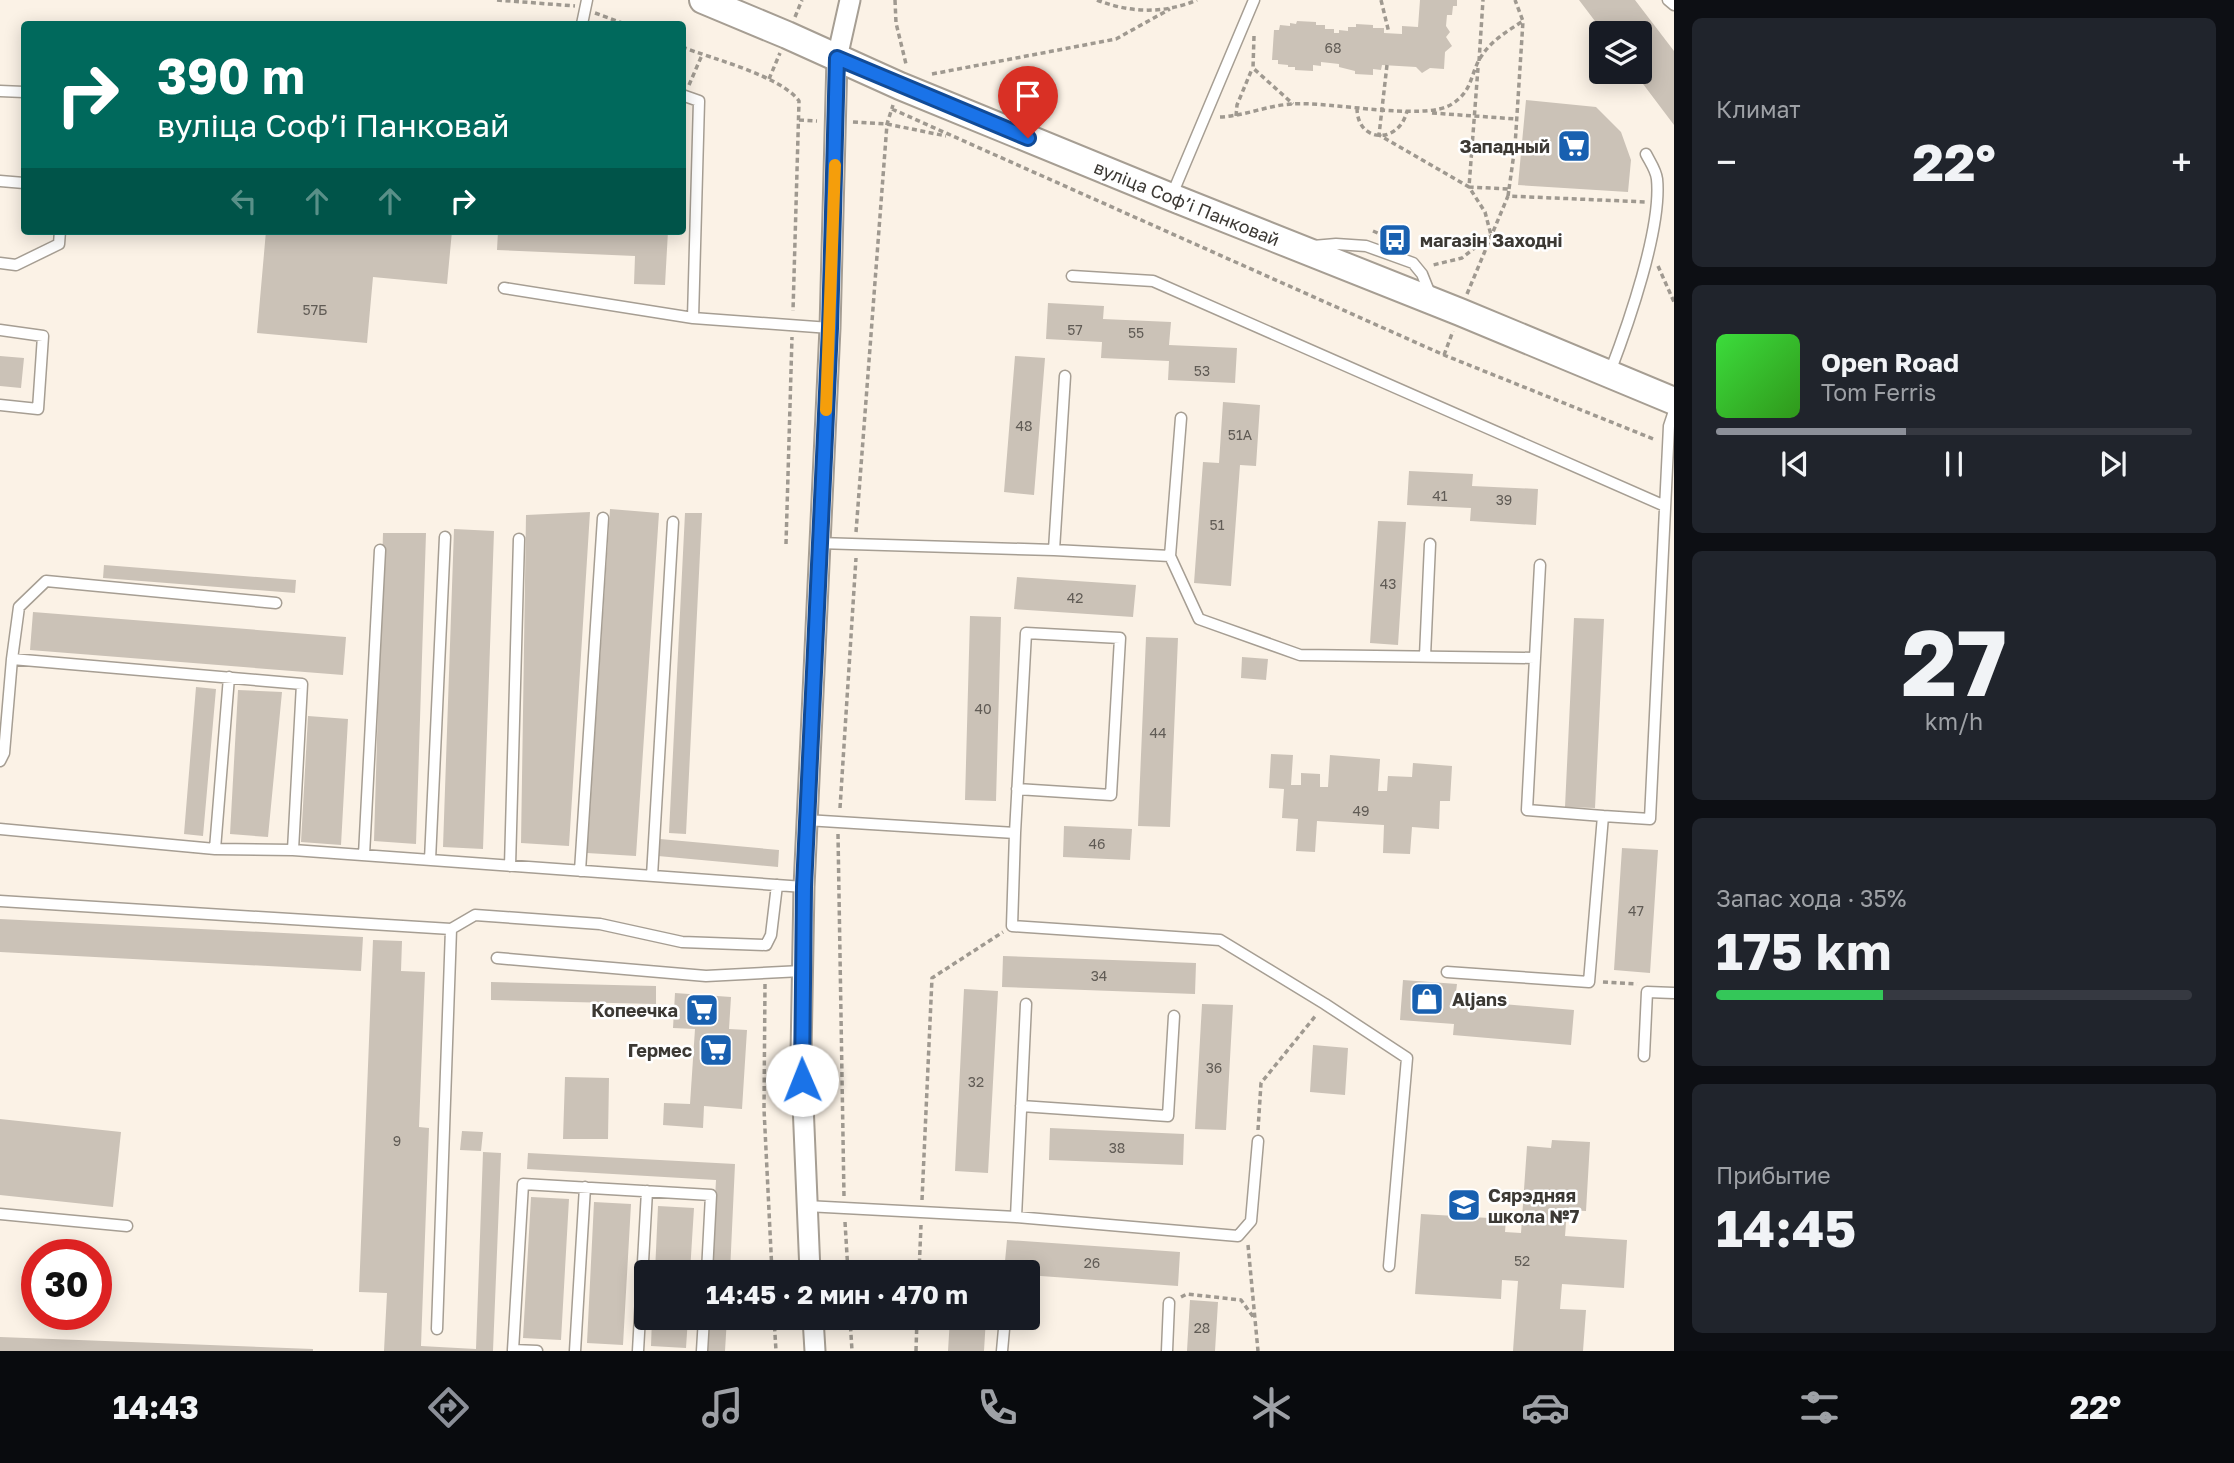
<!DOCTYPE html>
<html lang="ru">
<meta charset="utf-8">
<style>
body{margin:0;font-family:"Golos Text",sans-serif;background:#20242c;color:#f1f3f6;height:100vh;display:flex;flex-direction:column;font-size:26px;white-space:nowrap}
*{box-sizing:border-box;margin:0}
p{font-size:23px;color:#9ea1a6}
.icon{flex:none;width:38px;height:38px;fill:none;stroke:currentColor;stroke-width:2;stroke-linecap:round;stroke-linejoin:round}
.map{position:relative;flex:1;overflow:hidden}
.sheet{display:flex;flex-direction:column;gap:18px;padding:18px;background:#0d0f14;width:560px}
.sheet>*{flex:none}
.guide{position:absolute;left:21px;top:21px;width:665px;height:214px;border-radius:7px;box-shadow:0 4px 18px #0003;background:#00695c;color:#fff;overflow:hidden}
.controls{position:absolute;left:1589px;top:21px;display:grid;gap:14px}
.controls a{display:grid;place-items:center;width:63px;height:63px;border-radius:7px;background:#171b24;box-shadow:0 4px 18px #0003;font-size:35px}
.speed{position:absolute;left:21px;top:1239px;display:flex;gap:14px;font-size:35px;font-weight:700;text-align:center}
.speed>*{display:grid;place-content:center;width:91px;height:91px;border-radius:50%;background:#171b24;box-shadow:0 4px 18px #0003;line-height:1}
.speed .limit{border:10px solid #d22;background:#fff;color:#111}
.pin{position:absolute;display:grid;place-items:center;width:60px;height:60px;color:#fff;margin:-72px -30px;border-radius:50% 50% 50% 0;rotate:-45deg;box-shadow:0 0 7px #0007}
.pin .icon{rotate:45deg}
.me{position:absolute;width:77px;margin:-38px;rotate:359deg;stroke-linejoin:round;filter:drop-shadow(0 0 5px #0008)}
.turn{display:flex;align-items:center;gap:24px;height:147px;padding:0 21px;font-size:32px}
.turn .icon{width:91px;height:91px;stroke-width:2.5}
.turn b{display:block;font-size:49px;line-height:60px}
.lanes{display:flex;align-items:center;height:66px;padding:0 21px;background:#0003;justify-content:center;gap:35px;direction:ltr}
.lanes .off{opacity:.35}
.big{font-size:52px;font-weight:700;line-height:1.1}
.sheet .widget{flex:1;display:flex;flex-direction:column;justify-content:center;gap:10px;min-width:0;padding:0 24px;border-radius:10px;background:#20242c}
.sheet .dial{align-items:center;gap:0}
.dial b{font-size:91px;line-height:1}
.song{display:flex;align-items:center;gap:21px}
.cover{width:84px;height:84px;border-radius:10px;background:linear-gradient(135deg,hsl(120 70% 55%),hsl(110 70% 35%))}
.played{height:7px;border-radius:4px;background:linear-gradient(90deg,#8c9099 40%,#363941 40%)}
.keys{display:flex;justify-content:space-around;direction:ltr}
.heat{display:flex;justify-content:space-between;align-items:center;font-size:38px;direction:ltr}
.charge{height:10px;border-radius:5px;background:linear-gradient(90deg,#34c759 35%,#363941 0)}
.trip{position:absolute;left:634px;top:1260px;width:406px;height:70px;border-radius:7px;background:#171b24;box-shadow:0 4px 18px #0003;font-weight:700;line-height:70px;text-align:center}
.tab-bar{display:flex;height:112px;justify-content:space-around;align-items:center;background:#090b0e;color:#9ea1a6}
.tab-bar .icon{width:49px;height:49px}
.tab-bar .active{color:#8c9099}
.tab-bar b{font-size:32px;color:#f1f3f6}
main{display:flex;flex:1;min-height:0}
.map>svg:first-child{display:block}
</style>
<main>
<div class="map">
<svg width="1674" height="1351" viewBox="0 0 1674 1351">
<rect width="100%" height="100%" fill="#fbf2e6"/>
<!-- building -->
<path fill="#cbc2b7" d="M 1420,0 L 1457,0 L 1457,6 L 1453,6 L 1452,15 L 1447,15 L 1446,26 L 1450,32 L 1446,37 L 1452,46 L 1445,52 L 1444,69 L 1430,68 L 1422,73 L 1416,67 L 1382,65 L 1381,70 L 1373,69 L 1373,75 L 1355,74 L 1355,71 L 1339,67 L 1339,64 L 1321,62 L 1321,66 L 1313,65 L 1313,71 L 1295,70 L 1295,67 L 1288,67 L 1288,65 L 1278,64 L 1278,60 L 1272,60 L 1274,30 L 1279,30 L 1280,25 L 1290,26 L 1290,23 L 1296,24 L 1297,21 L 1316,22 L 1316,25 L 1325,25 L 1325,29 L 1334,29 L 1334,33 L 1339,33 L 1339,30 L 1348,31 L 1348,27 L 1356,27 L 1356,24 L 1373,25 L 1373,28 L 1384,28 L 1384,33 L 1402,34 L 1402,26 L 1418,27 Z
M 1579,0 L 1635,0 L 1674,51 L 1674,125 L 1634,72 L 1640,72 L 1640,33 L 1604,33 Z
M 1526,100 L 1596,107 L 1621,132 L 1631,160 L 1628,192 L 1518,185 Z
M 266,231 L 452,231 L 447,284 L 373,277 L 367,343 L 257,333 Z
M 498,231 L 668,231 L 665,285 L 634,284 L 635,256 L 497,250 Z
M 1048,303 L 1104,306 L 1103,319 L 1171,322 L 1169,345 L 1237,348 L 1235,383 L 1168,380 L 1169,361 L 1101,358 L 1102,342 L 1046,339 Z
M 0,356 L 24,358 L 21,388 L 0,386 Z
M 1015,356 L 1045,358 L 1034,495 L 1004,492 Z
M 1223,402 L 1260,405 L 1256,466 L 1240,465 L 1231,586 L 1194,583 L 1203,462 L 1219,463 Z
M 1409,471 L 1473,474 L 1472,486 L 1538,489 L 1536,525 L 1470,521 L 1471,508 L 1407,505 Z
M 610,509 L 659,513 L 636,856 L 587,853 Z
M 590,512 L 569,846 L 521,843 L 526,515 Z
M 685,513 L 702,513 L 686,834 L 669,833 Z
M 1378,521 L 1406,522 L 1398,645 L 1370,643 Z
M 454,529 L 494,531 L 483,849 L 443,847 Z
M 383,533 L 426,533 L 416,844 L 374,841 Z
M 104,565 L 296,580 L 295,593 L 103,578 Z
M 1017,577 L 1136,585 L 1133,617 L 1014,609 Z
M 33,612 L 346,637 L 343,675 L 30,650 Z
M 970,616 L 1001,617 L 996,801 L 965,800 Z
M 1574,618 L 1604,619 L 1595,808 L 1565,807 Z
M 1146,637 L 1178,638 L 1170,827 L 1138,826 Z
M 1242,657 L 1268,659 L 1266,680 L 1241,678 Z
M 196,687 L 216,689 L 203,836 L 184,834 Z
M 238,690 L 282,692 L 268,837 L 230,834 Z
M 308,716 L 348,719 L 341,845 L 301,842 Z
M 1271,754 L 1293,755 L 1291,785 L 1301,785 L 1301,773 L 1320,774 L 1320,787 L 1328,787 L 1330,755 L 1380,759 L 1378,791 L 1387,791 L 1388,776 L 1412,777 L 1413,763 L 1452,766 L 1450,801 L 1440,801 L 1439,829 L 1412,827 L 1410,854 L 1383,853 L 1384,825 L 1317,821 L 1315,852 L 1296,851 L 1298,819 L 1282,818 L 1284,789 L 1269,788 Z
M 1064,826 L 1132,829 L 1130,860 L 1063,857 Z
M 660,839 L 779,850 L 778,867 L 658,856 Z
M 1622,848 L 1658,850 L 1650,973 L 1614,970 Z
M 0,919 L 363,937 L 361,971 L 0,952 Z
M 373,940 L 402,941 L 401,971 L 425,972 L 419,1127 L 429,1128 L 421,1346 L 476,1349 L 483,1152 L 501,1153 L 493,1351 L 384,1351 L 387,1293 L 359,1292 Z
M 1003,956 L 1196,963 L 1195,994 L 1002,987 Z
M 1403,980 L 1457,984 L 1455,1000 L 1574,1010 L 1571,1045 L 1453,1035 L 1454,1024 L 1400,1020 Z
M 491,982 L 656,986 L 656,1004 L 491,1000 Z
M 964,989 L 998,991 L 988,1173 L 955,1171 Z
M 675,993 L 731,997 L 729,1029 L 747,1030 L 742,1109 L 704,1106 L 703,1128 L 663,1125 L 664,1103 L 690,1104 L 695,1029 L 673,1028 Z
M 1202,1004 L 1233,1005 L 1226,1130 L 1195,1129 Z
M 1313,1045 L 1348,1048 L 1345,1095 L 1310,1092 Z
M 565,1077 L 609,1078 L 608,1139 L 563,1139 Z
M 0,1119 L 121,1132 L 113,1207 L 0,1195 Z
M 1050,1128 L 1184,1134 L 1183,1165 L 1049,1160 Z
M 462,1131 L 483,1132 L 481,1151 L 460,1150 Z
M 1552,1140 L 1590,1142 L 1586,1211 L 1567,1210 L 1565,1236 L 1627,1240 L 1624,1288 L 1562,1284 L 1560,1309 L 1586,1310 L 1583,1351 L 1513,1351 L 1518,1281 L 1502,1280 L 1501,1299 L 1415,1294 L 1421,1214 L 1506,1219 L 1505,1232 L 1521,1233 L 1527,1146 L 1551,1148 Z
M 528,1153 L 735,1164 L 730,1272 L 711,1272 L 716,1180 L 527,1169 Z
M 531,1197 L 569,1199 L 561,1340 L 523,1338 Z
M 594,1202 L 631,1204 L 623,1345 L 587,1343 Z
M 658,1206 L 694,1208 L 690,1272 L 655,1272 Z
M 1007,1240 L 1180,1252 L 1178,1286 L 1027,1275 L 1027,1272 L 1004,1272 Z
M 1190,1300 L 1218,1302 L 1215,1351 L 1187,1351 Z
M 652,1318 L 688,1318 L 686,1348 L 651,1346 Z
M 709,1318 L 727,1318 L 725,1351 L 707,1351 Z
M 950,1318 L 986,1318 L 984,1351 L 948,1351 Z
M 0,1337 L 313,1349 L 313,1351 L 0,1351 Z"/>
<g fill="none" stroke-linecap="round" stroke-linejoin="round">
<defs>
<path id="lane" d="M 1668,0 L 1674,5
M 582,24 L 587,0
M 0,91 L 24,92
M 682,95 L 699,101 L 693,318
M 0,181 L 24,183
M 1171,197 L 1254,0
M 1313,246 L 1336,244 L 1366,246 L 1413,263 L 1422,274 L 1430,294
M 0,263 L 16,265 L 59,244 L 60,231
M 1072,276 L 1153,281 L 1665,506
M 504,288 L 693,318 L 830,328
M 0,330 L 43,336 L 38,409 L 0,405
M 1610,372 C 1628,325 1662,228 1657,179 C 1656,170 1650,162 1646,154
M 818,543 L 1054,550 L 1170,556 L 1199,619 L 1300,655 L 1535,658 L 1527,810 L 1603,816
M 1054,550 L 1065,376
M 1170,556 L 1181,418
M 1425,656 L 1430,544
M 1535,658 L 1540,565
M 12,659 L 19,607 L 46,581 L 276,603
M 0,761 L 4,753 L 12,659 L 302,684 L 293,850
M 806,820 L 1015,833 L 1026,633 L 1120,638 L 1111,795 L 1017,789
M 0,829 L 215,849 L 293,850 L 804,887
M 1015,833 L 1012,926 L 1220,940 L 1325,1004 L 1407,1058 L 1389,1266
M 215,849 L 229,677
M 364,855 L 380,550
M 430,860 L 445,537
M 510,866 L 519,539
M 580,871 L 603,518
M 652,876 L 673,522
M 0,901 L 451,929
M 497,958 L 706,976 L 802,971
M 1447,972 L 1589,982 L 1603,816 L 1650,819 L 1669,426 L 1674,411
M 1644,1056 L 1647,992 L 1674,993
M 1021,1106 L 1168,1116 L 1174,1016
M 806,1206 L 1016,1217 L 1238,1236 L 1251,1221 L 1258,1141
M 0,1214 L 127,1226
M 1016,1217 L 1026,1004
M 437,1329 L 451,929 L 475,915 L 600,924 L 682,942 L 766,945 L 771,935 L 777,885
M 537,1351 L 513,1350 L 523,1184 L 711,1195 L 707,1272
M 575,1351 L 585,1187
M 638,1351 L 647,1191
M 702,1351 L 704,1318
M 1002,1351 L 1005,1318
M 1167,1351 L 1169,1303"/>
<path id="street" d="M 810,1272 L 801,1055 L 804,887 L 830,328 L 837,58 L 850,0
M 813,1318 L 815,1351"/>
<path id="secondary" d="M 703,0 L 787,35 L 900,86 L 1171,197 L 1460,312 L 1674,401"/>
</defs>
<!-- lane casing -->
<use href="#lane" stroke="#a69e93" stroke-width="13"/>
<!-- street casing -->
<use href="#street" stroke="#a69e93" stroke-width="23"/>
<!-- secondary casing -->
<use href="#secondary" stroke="#a69e93" stroke-width="30"/>
<!-- path -->
<path stroke="#9f9990" stroke-width="3.5" stroke-dasharray="5 3.5" stroke-linecap="butt" d="M 497,0 L 575,6
M 895,0 L 896,23 L 906,64
M 1097,0 C 1130,13 1164,14 1197,0
M 1381,0 L 1389,33
M 595,13 L 625,24
M 795,17 L 802,0
M 1254,36 L 1253,68 L 1293,104
M 682,47 C 713,59 781,76 799,101 L 793,311
M 1479,61 L 1483,0
M 1387,65 L 1379,135 L 1469,187 L 1485,212 L 1491,235 L 1462,258 L 1433,265
M 1478,68 L 1469,187 L 1509,189 L 1508,196
M 932,74 L 1116,39 L 1170,9
M 769,79 L 780,53
M 689,85 L 702,55
M 1357,108 C 1357,143 1399,145 1407,111
M 892,109 L 1444,355 L 1656,440
M 1432,113 L 1517,119
M 1236,116 L 1237,105 L 1252,69
M 1220,117 C 1245,116 1268,105 1293,104 C 1330,101 1425,122 1452,104 C 1472,91 1470,77 1479,60 C 1489,42 1506,32 1523,21
M 799,120 L 817,121
M 853,122 L 887,124 L 946,136
M 1509,189 L 1515,146 L 1523,21 L 1515,0
M 1373,231 L 1396,241
M 1658,266 L 1674,302
M 1467,294 L 1508,196 L 1646,202
M 1444,355 L 1453,331
M 856,532 L 887,124 L 893,105
M 786,544 L 792,337
M 840,808 L 856,558
M 838,834 L 844,1197
M 1603,982 L 1637,984
M 765,984 L 764,1109 L 772,1272
M 1258,1130 L 1261,1083 L 1317,1014
M 922,1200 L 932,978 L 1003,932
M 845,1222 L 848,1272
M 1248,1245 L 1258,1351
M 919,1272 L 921,1225
M 1181,1297 L 1187,1294 L 1241,1300 L 1254,1318
M 774,1318 L 776,1351
M 850,1318 L 852,1351
M 916,1351 L 917,1318"/>
<!-- lane -->
<use href="#lane" stroke="#fff" stroke-width="10"/>
<!-- street -->
<use href="#street" stroke="#fff" stroke-width="19"/>
<!-- secondary -->
<use href="#secondary" stroke="#fff" stroke-width="26"/>
</g>
<g fill="none" stroke-linecap="round" stroke-linejoin="round">
<defs>
<path id="route" d="M 802,1080 L 804,887 L 830,328 L 837,58 L 1028,138"/>
</defs>
<!-- route casing -->
<use href="#route" stroke="#114b97" stroke-width="18"/>
<!-- route -->
<use href="#route" stroke="#1a73e8" stroke-width="12"/>
<!-- slow -->
<path stroke="#f59e0b" stroke-width="12" d="M 826,410 L 835,165"/>
</g>
<!-- icons -->
<defs>
<symbol id="supermarket-square" viewBox="-11 -11 22 22"><rect x="-9" y="-9" width="18" height="18" rx="4" fill="#1860b0" stroke="#fff"/><path d="M-6-5.5h2.5l.6 2H6L4.5 2H-2.5L-4.4-4H-6ZM-1.5 3.2a1.3 1.3 0 1 0 .1 0ZM3 3.2a1.3 1.3 0 1 0 .1 0Z" fill="#fff"/></symbol>
<symbol id="bus-square" viewBox="-11 -11 22 22"><rect x="-9" y="-9" width="18" height="18" rx="4" fill="#1860b0" stroke="#fff"/><path d="M-5-6H5V4H4V6H2V4H-2V6H-4V4H-5ZM-3.5-4V0h7V-4ZM-3.5 1.2v1.5H-2V1.2ZM2 1.2v1.5H3.5V1.2Z" fill="#fff"/></symbol>
<symbol id="shop-square" viewBox="-11 -11 22 22"><rect x="-9" y="-9" width="18" height="18" rx="4" fill="#1860b0" stroke="#fff"/><path d="M-5-2.5h2.3a2.7 3.5 0 0 1 5.4 0H5L5.5 6h-11ZM-1.5-2.5h3a1.5 2.3 0 0 0-3 0Z" fill="#fff"/></symbol>
<symbol id="school-square" viewBox="-11 -11 22 22"><rect x="-9" y="-9" width="18" height="18" rx="4" fill="#1860b0" stroke="#fff"/><path d="M0-5L7-2L0 1L-7-2ZM-4 1L0 2.5L4 1V4Q0 6-4 4Z" fill="#fff"/></symbol>
</defs>
<g fill-rule="evenodd">
<use href="#supermarket-square" x="1555" y="127" width="38" height="38"/>
<use href="#bus-square" x="1376" y="221" width="38" height="38"/>
<use href="#shop-square" x="1408" y="980" width="38" height="38"/>
<use href="#supermarket-square" x="683" y="991" width="38" height="38"/>
<use href="#supermarket-square" x="697" y="1031" width="38" height="38"/>
<use href="#school-square" x="1445" y="1186" width="38" height="38"/>
</g>
<g text-anchor="middle" dominant-baseline="central" stroke-width="5" stroke-linejoin="round" paint-order="stroke">
<!-- number labels -->
<g font-size="14" fill="#605b55">
<text x="1333" y="47">68</text>
<text x="315" y="309">57Б</text>
<text x="1075" y="329">57</text>
<text x="1136" y="332">55</text>
<text x="1202" y="370">53</text>
<text x="1024" y="425">48</text>
<text x="1240" y="434">51А</text>
<text x="1440" y="495">41</text>
<text x="1504" y="499">39</text>
<text x="1217" y="524">51</text>
<text x="1388" y="583">43</text>
<text x="1075" y="597">42</text>
<text x="983" y="708">40</text>
<text x="1158" y="732">44</text>
<text x="1361" y="810">49</text>
<text x="1097" y="843">46</text>
<text x="1636" y="910">47</text>
<text x="1099" y="975">34</text>
<text x="1214" y="1067">36</text>
<text x="976" y="1081">32</text>
<text x="397" y="1140">9</text>
<text x="1117" y="1147">38</text>
<text x="1522" y="1260">52</text>
<text x="1092" y="1262">26</text>
<text x="1202" y="1327">28</text>
</g>
<!-- poi labels -->
<g font-size="18" font-weight="bold" fill="#3c3934" stroke="#fff" text-anchor="end">
<text x="1550" y="146">Западный</text>
<text x="1420" y="240" text-anchor="start">магазін Заходні</text>
<text x="1452" y="999" text-anchor="start">Aljans</text>
<text x="678" y="1010">Копеечка</text>
<text x="692" y="1050">Гермес</text>
<text x="1488" y="1195" text-anchor="start">Сярэдняя<tspan x="1488" dy="21">школа №7</tspan></text>
</g>
<!-- street labels -->
<g font-size="18" fill="#3c3934" stroke="#fff">
<text transform="translate(1187 203) rotate(22)">вуліца Софʼі Панковай</text>
</g>
</g>
</svg>
<div class="controls">
<a><svg class="icon" aria-label="layers" viewBox="0 0 24 24"><path d="M12 4l9 5-9 5-9-5zM3 14l9 5 9-5"/></svg></a>
</div>
<div class="speed"><div class="limit">30</div></div>
<div class="pin" style="left:1028px;top:138px;background:#d93025"><svg class="icon" aria-label="arrive" viewBox="0 0 24 24"><path d="M6 21V4h12l-3 4 3 4H6"/></svg></div>
<svg class="me" style="left:802px;top:1080px" viewBox="-20 -20 40 40"><circle r="19" fill="#fff"/><path d="M0-13L10 11 0 6-10 11z" fill="#1a73e8"/></svg>
<div class="trip">14:45 · 2 мин · 470 m</div>
<div class="guide">
<div class="turn"><svg class="icon" aria-label="right" viewBox="0 0 24 24"><path d="M7 20v-9h11M14 6l5 5-5 5"/></svg><div><b>390 m</b>вуліца Софʼі Панковай</div></div>
<div class="lanes"><svg class="icon off" aria-label="left" viewBox="0 0 24 24"><path d="M17 20v-9H6M10 6l-5 5 5 5"/></svg><svg class="icon off" aria-label="ahead" viewBox="0 0 24 24"><path d="M12 20V5M6 11l6-6 6 6"/></svg><svg class="icon off" aria-label="ahead" viewBox="0 0 24 24"><path d="M12 20V5M6 11l6-6 6 6"/></svg><svg class="icon" aria-label="right" viewBox="0 0 24 24"><path d="M7 20v-9h11M14 6l5 5-5 5"/></svg></div>
</div>
</div>
<section class="sheet">
<div class="widget"><p>Климат</p>
<div class="heat"><a>−</a><b class="big">22°</b><a>+</a></div>
</div>
<div class="widget">
<div class="song"><i class="cover"></i><div><b>Open Road</b><p>Tom Ferris</p></div></div>
<div class="played"></div>
<div class="keys"><svg class="icon" aria-label="previous" viewBox="0 0 24 24"><path d="M18 5L8 12l10 7zM5 5v14"/></svg><svg class="icon" aria-label="pause" viewBox="0 0 24 24"><path d="M8 5v14M16 5v14"/></svg><svg class="icon" aria-label="next" viewBox="0 0 24 24"><path d="M6 5l10 7-10 7zM19 5v14"/></svg></div>
</div>
<div class="widget dial"><b>27</b><p>km/h</p></div>
<div class="widget"><p>Запас хода · 35%</p><b class="big">175 km</b><div class="charge"></div></div>
<div class="widget"><p>Прибытие</p><b class="big">14:45</b></div>
</section>
</main>
<nav class="tab-bar">
<b>14:43</b>
<svg class="icon active" aria-label="directions" viewBox="0 0 24 24"><path d="M12 3l9 9-9 9-9-9zM9 14v-3h6M13 9l2 2-2 2"/></svg>
<svg class="icon" aria-label="music" viewBox="0 0 24 24"><path d="M9 18V5l10-2v13"/><circle cx="6" cy="18" r="3"/><circle cx="16" cy="16" r="3"/></svg>
<svg class="icon" aria-label="phone" viewBox="0 0 24 24"><path d="M5 4h4l2 5-3 2q2 4 5 5l2-3 5 2v4C11 20 4 13 5 4z"/></svg>
<svg class="icon" aria-label="climate" viewBox="0 0 24 24"><path d="M12 3v18M4 7l16 10M4 17L20 7"/></svg>
<svg class="icon" aria-label="car" viewBox="0 0 24 24"><path d="M5 17H2v-5l4-1 3-4h7l3 4 3 1v5h-3M9 17h6M6 11h13"/><circle cx="7" cy="17" r="2"/><circle cx="17" cy="17" r="2"/></svg>
<svg class="icon" aria-label="filters" viewBox="0 0 24 24"><path d="M4 7h16M4 17h16"/><circle cx="9" cy="7" r="2"/><circle cx="15" cy="17" r="2"/></svg>
<b>22°</b>
</nav>
